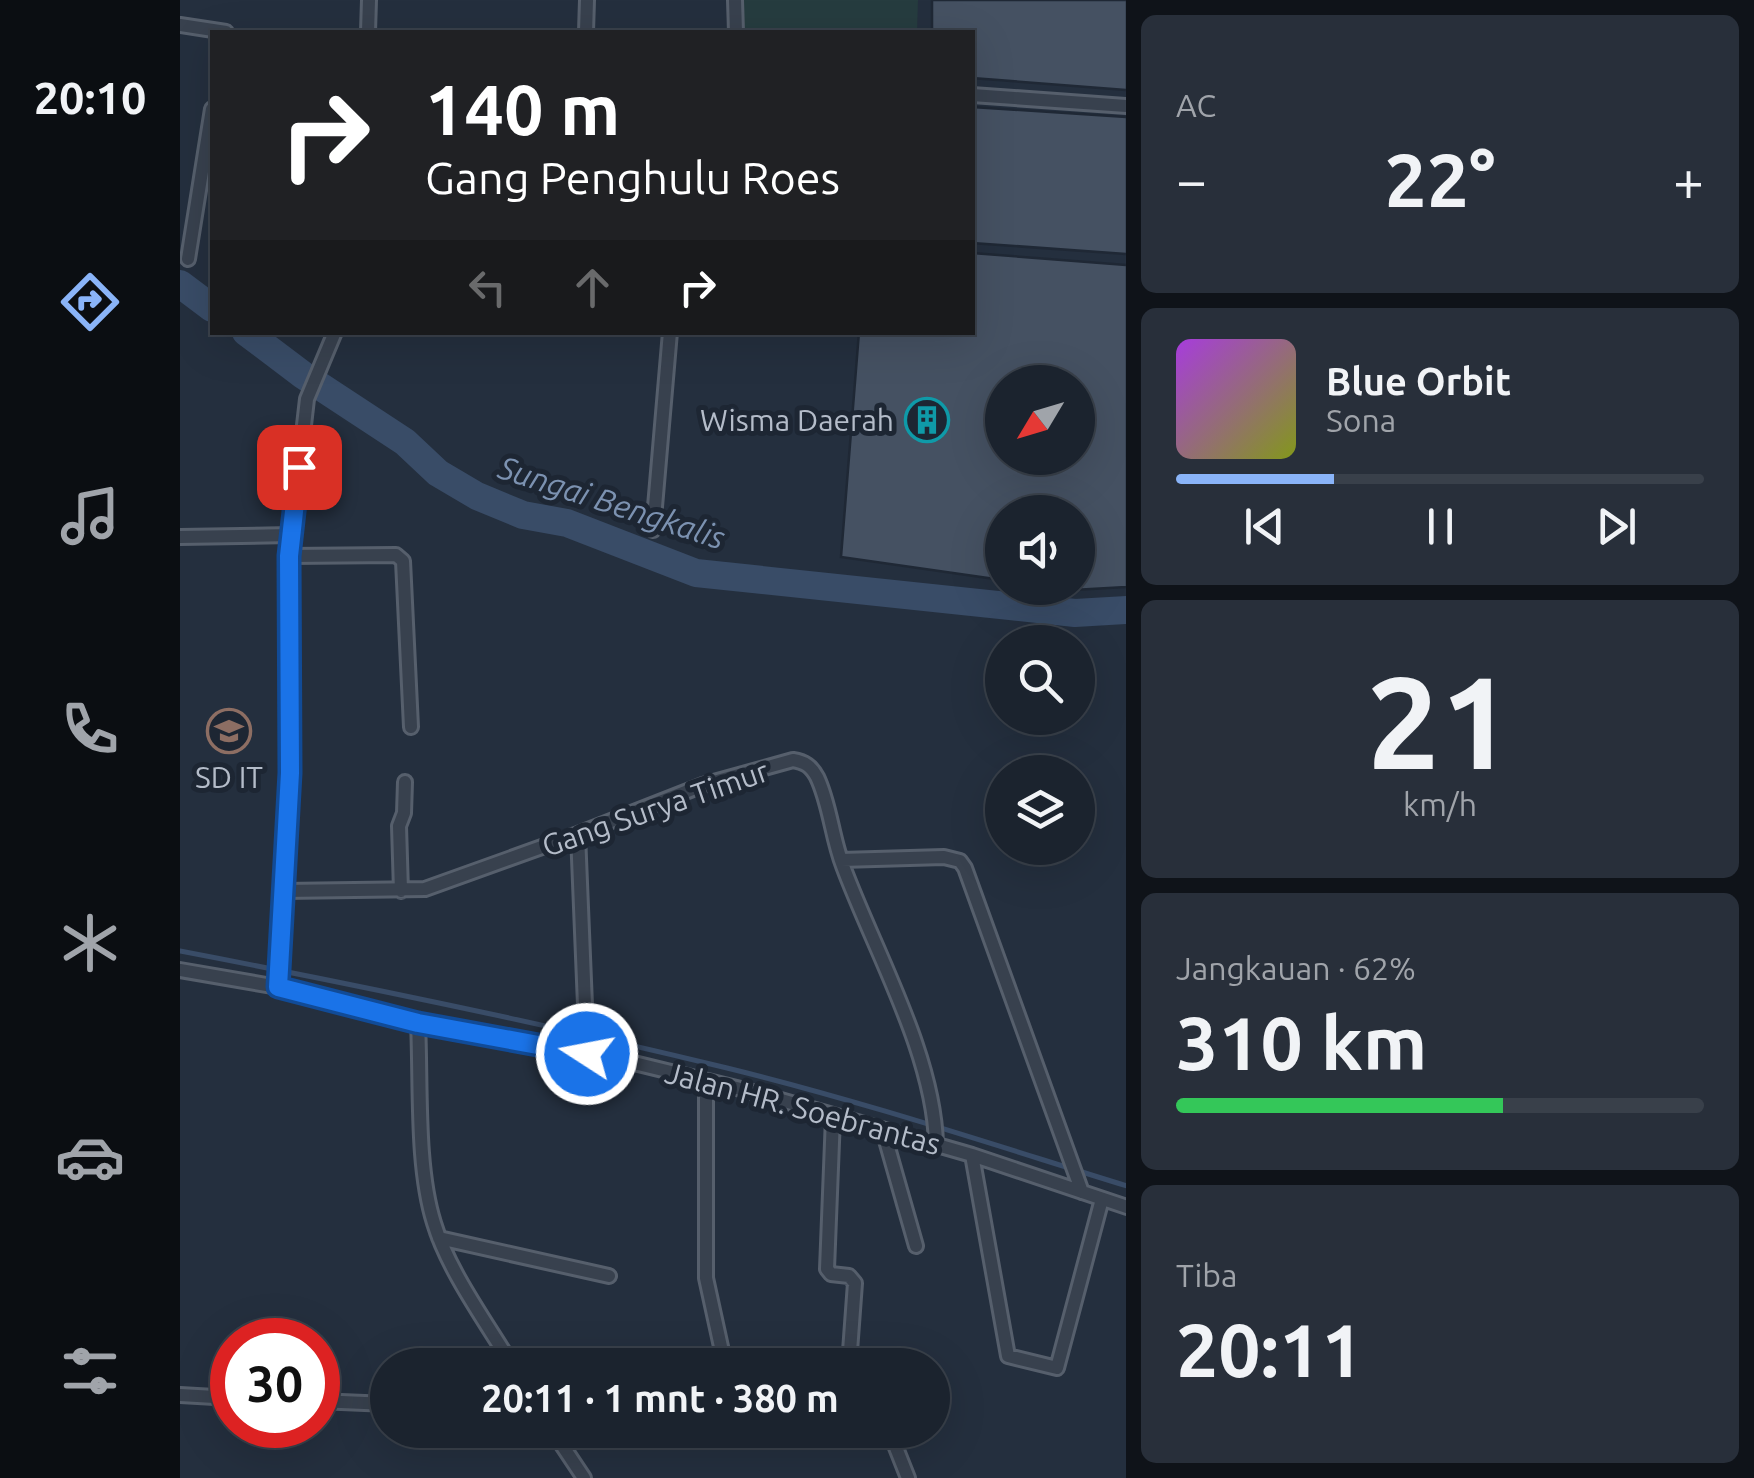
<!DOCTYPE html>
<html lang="id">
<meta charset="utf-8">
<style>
body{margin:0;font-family:Ubuntu,sans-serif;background:#282f3a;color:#f1f3f6;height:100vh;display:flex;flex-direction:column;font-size:38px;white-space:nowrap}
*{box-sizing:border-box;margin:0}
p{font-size:32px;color:#a0a4aa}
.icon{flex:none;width:55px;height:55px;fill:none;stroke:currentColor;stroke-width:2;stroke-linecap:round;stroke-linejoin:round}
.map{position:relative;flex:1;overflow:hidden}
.details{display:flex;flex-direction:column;gap:15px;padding:15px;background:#0f1319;width:628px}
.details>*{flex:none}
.banner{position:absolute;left:30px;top:30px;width:765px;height:305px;border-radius:0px;box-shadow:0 10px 40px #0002,0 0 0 2px #39404a;background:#202124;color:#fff;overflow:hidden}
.needle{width:65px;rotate:232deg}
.fabs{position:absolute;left:805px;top:365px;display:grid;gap:20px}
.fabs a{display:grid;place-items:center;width:110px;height:110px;border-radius:50%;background:#1b232e;box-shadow:0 10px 40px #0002,0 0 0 2px #39404a;font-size:50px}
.speed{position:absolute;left:30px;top:1318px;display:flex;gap:20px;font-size:50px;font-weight:700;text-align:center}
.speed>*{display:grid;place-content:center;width:130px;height:130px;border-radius:50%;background:#1b232e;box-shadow:0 10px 40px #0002,0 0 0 2px #39404a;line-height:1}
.speed .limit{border:15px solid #d22;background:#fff;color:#111}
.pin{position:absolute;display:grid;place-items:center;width:85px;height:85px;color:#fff;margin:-42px;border-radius:20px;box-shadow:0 5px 15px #0006}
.me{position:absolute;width:110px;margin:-55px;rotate:281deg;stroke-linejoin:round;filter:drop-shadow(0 0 8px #0008)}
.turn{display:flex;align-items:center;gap:35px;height:210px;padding:0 50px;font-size:45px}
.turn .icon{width:130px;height:130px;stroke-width:2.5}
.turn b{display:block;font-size:70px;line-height:85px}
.lanes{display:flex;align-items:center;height:95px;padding:0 50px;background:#0003;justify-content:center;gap:50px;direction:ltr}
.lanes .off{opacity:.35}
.big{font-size:75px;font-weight:700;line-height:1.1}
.details .widget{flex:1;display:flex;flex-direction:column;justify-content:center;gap:15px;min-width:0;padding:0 35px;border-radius:15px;background:#282f3a}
.details .dial{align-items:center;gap:0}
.dial b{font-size:130px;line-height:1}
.song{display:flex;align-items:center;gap:30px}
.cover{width:120px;height:120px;border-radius:15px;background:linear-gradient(135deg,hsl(280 70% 55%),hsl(70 70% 35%))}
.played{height:10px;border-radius:5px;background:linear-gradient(90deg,#8ab4f8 30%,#39404a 30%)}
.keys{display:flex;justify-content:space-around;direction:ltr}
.heat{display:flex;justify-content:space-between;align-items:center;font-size:55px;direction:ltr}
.charge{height:15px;border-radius:8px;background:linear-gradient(90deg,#34c759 62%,#39404a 0)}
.trip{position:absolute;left:190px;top:1348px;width:580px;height:100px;border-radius:50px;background:#1b232e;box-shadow:0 10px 40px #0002,0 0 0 2px #39404a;font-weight:700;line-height:100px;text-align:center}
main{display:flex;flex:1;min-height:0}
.dock{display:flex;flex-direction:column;width:180px;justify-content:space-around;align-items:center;background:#0b0e12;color:#a0a4aa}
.dock .icon{width:70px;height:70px}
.dock .current{color:#8ab4f8}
.dock b{font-size:45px;color:#f1f3f6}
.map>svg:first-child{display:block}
</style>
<main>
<nav class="dock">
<b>20:10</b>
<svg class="icon current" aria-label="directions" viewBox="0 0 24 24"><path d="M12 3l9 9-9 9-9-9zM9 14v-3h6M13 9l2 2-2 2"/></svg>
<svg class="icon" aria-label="music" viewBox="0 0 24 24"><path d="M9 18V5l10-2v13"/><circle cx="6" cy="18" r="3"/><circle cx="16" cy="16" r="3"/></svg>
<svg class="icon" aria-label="phone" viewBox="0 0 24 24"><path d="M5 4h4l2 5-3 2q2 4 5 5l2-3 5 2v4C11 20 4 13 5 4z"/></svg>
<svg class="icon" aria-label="climate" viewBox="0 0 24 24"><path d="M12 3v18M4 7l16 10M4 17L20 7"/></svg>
<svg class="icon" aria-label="car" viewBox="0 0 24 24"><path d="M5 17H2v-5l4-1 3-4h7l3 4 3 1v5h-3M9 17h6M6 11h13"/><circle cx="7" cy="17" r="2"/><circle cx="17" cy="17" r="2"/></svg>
<svg class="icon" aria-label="filters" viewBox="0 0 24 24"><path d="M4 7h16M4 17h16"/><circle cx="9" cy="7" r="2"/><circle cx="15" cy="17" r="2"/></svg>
</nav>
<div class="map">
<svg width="947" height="1478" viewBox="0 0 947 1478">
<rect width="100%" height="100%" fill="#242f3e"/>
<!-- green -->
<path fill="#263c3f" d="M 562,0 L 738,0 L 737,32 L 562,32 Z"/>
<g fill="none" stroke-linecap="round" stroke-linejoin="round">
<!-- stream -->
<path stroke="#394c67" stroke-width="5" d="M 0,951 C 183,986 366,1024 547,1068 C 682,1101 814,1145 947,1186"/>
<!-- river -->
<path stroke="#394c67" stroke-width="28" d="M 0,284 L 32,308
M 66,332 L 123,375 L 225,442 L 258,473 L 297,496 L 343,515 L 387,523 L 516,573 L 895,613 L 947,610"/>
</g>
<!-- building -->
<path fill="#455162" stroke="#1f2835" stroke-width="2.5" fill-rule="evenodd" d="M 752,0 L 947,0 L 947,90 L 792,78 L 792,32 L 752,32 Z
M 792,107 L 947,117 L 947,254 L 792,243 Z
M 792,253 L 947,265 L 947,587 L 893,590 L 874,588 L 898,588 L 898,512 L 822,512 L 822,580 L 661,557 L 679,332 L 792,332 ZM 822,382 L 898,382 L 898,458 L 822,458 Z"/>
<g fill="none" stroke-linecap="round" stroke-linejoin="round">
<defs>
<path id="street" d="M 555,0 L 556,32
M 0,25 L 46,32
M 188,32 L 189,0
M 406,32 L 407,0
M 792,95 L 947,106
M 8,259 L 32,109
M 473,530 L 490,332
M 0,537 L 111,535
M 109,556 L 216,555 L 223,561 L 231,727
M 398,834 L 407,1054
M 661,860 L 764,857 L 780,861 L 785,868 L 902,1192
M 104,891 L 245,889 L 398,834 L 523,785 L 613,760 C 625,762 631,766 637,777 C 650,804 652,838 663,866 C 694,950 754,1054 756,1144
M 221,891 L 219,826 L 224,813 L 225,782
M 0,970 L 98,987 L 238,1023 L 454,1063 L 573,1092 L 792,1155 L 947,1207
M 98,987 L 110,773 L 109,556 L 127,399 L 155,332
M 238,1023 C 241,1084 236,1166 254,1223 C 268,1270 306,1322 332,1365
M 526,1081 L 526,1278 L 545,1365
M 653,1117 L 647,1269 L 651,1274 L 669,1276 L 675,1283 L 669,1365
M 703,1130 L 736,1246
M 792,1155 L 828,1356 L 877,1368 L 922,1199
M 259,1238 L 429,1276
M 0,1395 L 52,1398
M 138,1401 L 208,1404
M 372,1430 L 404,1478
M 709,1430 L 728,1478"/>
</defs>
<!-- street casing -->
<use href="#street" stroke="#565f6c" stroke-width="18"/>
<!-- street -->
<use href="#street" stroke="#38414e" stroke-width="12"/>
</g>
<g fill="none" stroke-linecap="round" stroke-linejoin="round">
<defs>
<path id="route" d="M 119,467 L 109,556 L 110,773 L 98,987 L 238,1023 L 407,1054"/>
</defs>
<!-- route casing -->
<use href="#route" stroke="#114b97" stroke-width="25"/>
<!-- route -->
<use href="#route" stroke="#1a73e8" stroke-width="18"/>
</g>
<!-- icons -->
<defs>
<symbol id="building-ring" viewBox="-11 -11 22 22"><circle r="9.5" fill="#1d2633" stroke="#0f9aa8" stroke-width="1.5"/><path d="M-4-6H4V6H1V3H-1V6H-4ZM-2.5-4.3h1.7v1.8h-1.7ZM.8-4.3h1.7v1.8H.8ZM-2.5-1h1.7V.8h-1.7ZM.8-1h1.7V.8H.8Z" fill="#0f9aa8"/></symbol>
<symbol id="school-ring" viewBox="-11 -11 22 22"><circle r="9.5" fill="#1d2633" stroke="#8d6e63" stroke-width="1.5"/><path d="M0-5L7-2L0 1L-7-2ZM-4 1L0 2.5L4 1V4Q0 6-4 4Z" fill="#8d6e63"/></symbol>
</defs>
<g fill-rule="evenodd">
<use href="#building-ring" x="722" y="395" width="50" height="50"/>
<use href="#school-ring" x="24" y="706" width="50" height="50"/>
</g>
<g text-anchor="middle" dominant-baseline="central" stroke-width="10" stroke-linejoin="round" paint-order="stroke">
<!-- poi labels -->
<g font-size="30" fill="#b4bcc9" stroke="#1d2633" text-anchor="end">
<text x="714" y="420">Wisma Daerah</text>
<text x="49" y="777" text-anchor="middle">SD IT</text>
</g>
<!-- street labels -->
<g font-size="30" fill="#b4bcc9" stroke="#1d2633">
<text transform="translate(475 808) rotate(-19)">Gang Surya Timur</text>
<text transform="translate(623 1108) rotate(15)">Jalan HR. Soebrantas</text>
</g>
<!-- water labels -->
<g font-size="32" font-style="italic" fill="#7c92b1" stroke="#1d2633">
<text transform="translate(432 502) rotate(18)">Sungai Bengkalis</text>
</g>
</g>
</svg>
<div class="fabs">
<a><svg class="needle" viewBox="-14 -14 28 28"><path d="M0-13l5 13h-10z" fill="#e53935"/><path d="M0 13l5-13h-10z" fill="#a0a4aa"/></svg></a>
<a><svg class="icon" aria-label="sound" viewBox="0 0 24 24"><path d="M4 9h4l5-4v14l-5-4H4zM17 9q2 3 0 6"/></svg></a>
<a><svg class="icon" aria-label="search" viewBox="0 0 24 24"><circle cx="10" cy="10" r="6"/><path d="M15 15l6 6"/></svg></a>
<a><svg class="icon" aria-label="layers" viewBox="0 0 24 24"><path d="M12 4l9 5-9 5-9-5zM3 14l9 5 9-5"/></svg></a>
</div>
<div class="speed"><div class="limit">30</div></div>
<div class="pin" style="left:119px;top:467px;background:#d93025"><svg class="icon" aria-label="arrive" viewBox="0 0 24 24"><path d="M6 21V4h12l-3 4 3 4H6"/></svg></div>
<svg class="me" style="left:407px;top:1054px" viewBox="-20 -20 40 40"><circle r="17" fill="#1a73e8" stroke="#fff" stroke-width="3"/><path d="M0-11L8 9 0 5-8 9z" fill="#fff"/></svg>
<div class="trip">20:11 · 1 mnt · 380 m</div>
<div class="banner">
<div class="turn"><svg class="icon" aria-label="right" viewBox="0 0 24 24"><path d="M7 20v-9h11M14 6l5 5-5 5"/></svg><div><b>140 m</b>Gang Penghulu Roes</div></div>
<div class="lanes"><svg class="icon off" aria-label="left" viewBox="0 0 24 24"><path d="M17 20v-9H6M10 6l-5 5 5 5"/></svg><svg class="icon off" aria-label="ahead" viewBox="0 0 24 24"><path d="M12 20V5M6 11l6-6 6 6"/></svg><svg class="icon" aria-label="right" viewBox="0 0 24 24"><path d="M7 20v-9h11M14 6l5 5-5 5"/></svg></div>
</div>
</div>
<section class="details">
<div class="widget"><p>AC</p>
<div class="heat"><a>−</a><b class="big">22°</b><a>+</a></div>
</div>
<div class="widget">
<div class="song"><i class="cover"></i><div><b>Blue Orbit</b><p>Sona</p></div></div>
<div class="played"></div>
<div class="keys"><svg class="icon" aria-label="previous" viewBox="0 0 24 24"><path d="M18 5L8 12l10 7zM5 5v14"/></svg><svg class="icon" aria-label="pause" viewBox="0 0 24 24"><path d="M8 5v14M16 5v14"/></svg><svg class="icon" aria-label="next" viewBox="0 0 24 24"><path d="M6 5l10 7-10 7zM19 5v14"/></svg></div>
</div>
<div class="widget dial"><b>21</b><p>km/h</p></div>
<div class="widget"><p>Jangkauan · 62%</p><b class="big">310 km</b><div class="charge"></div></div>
<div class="widget"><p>Tiba</p><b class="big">20:11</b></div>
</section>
</main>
